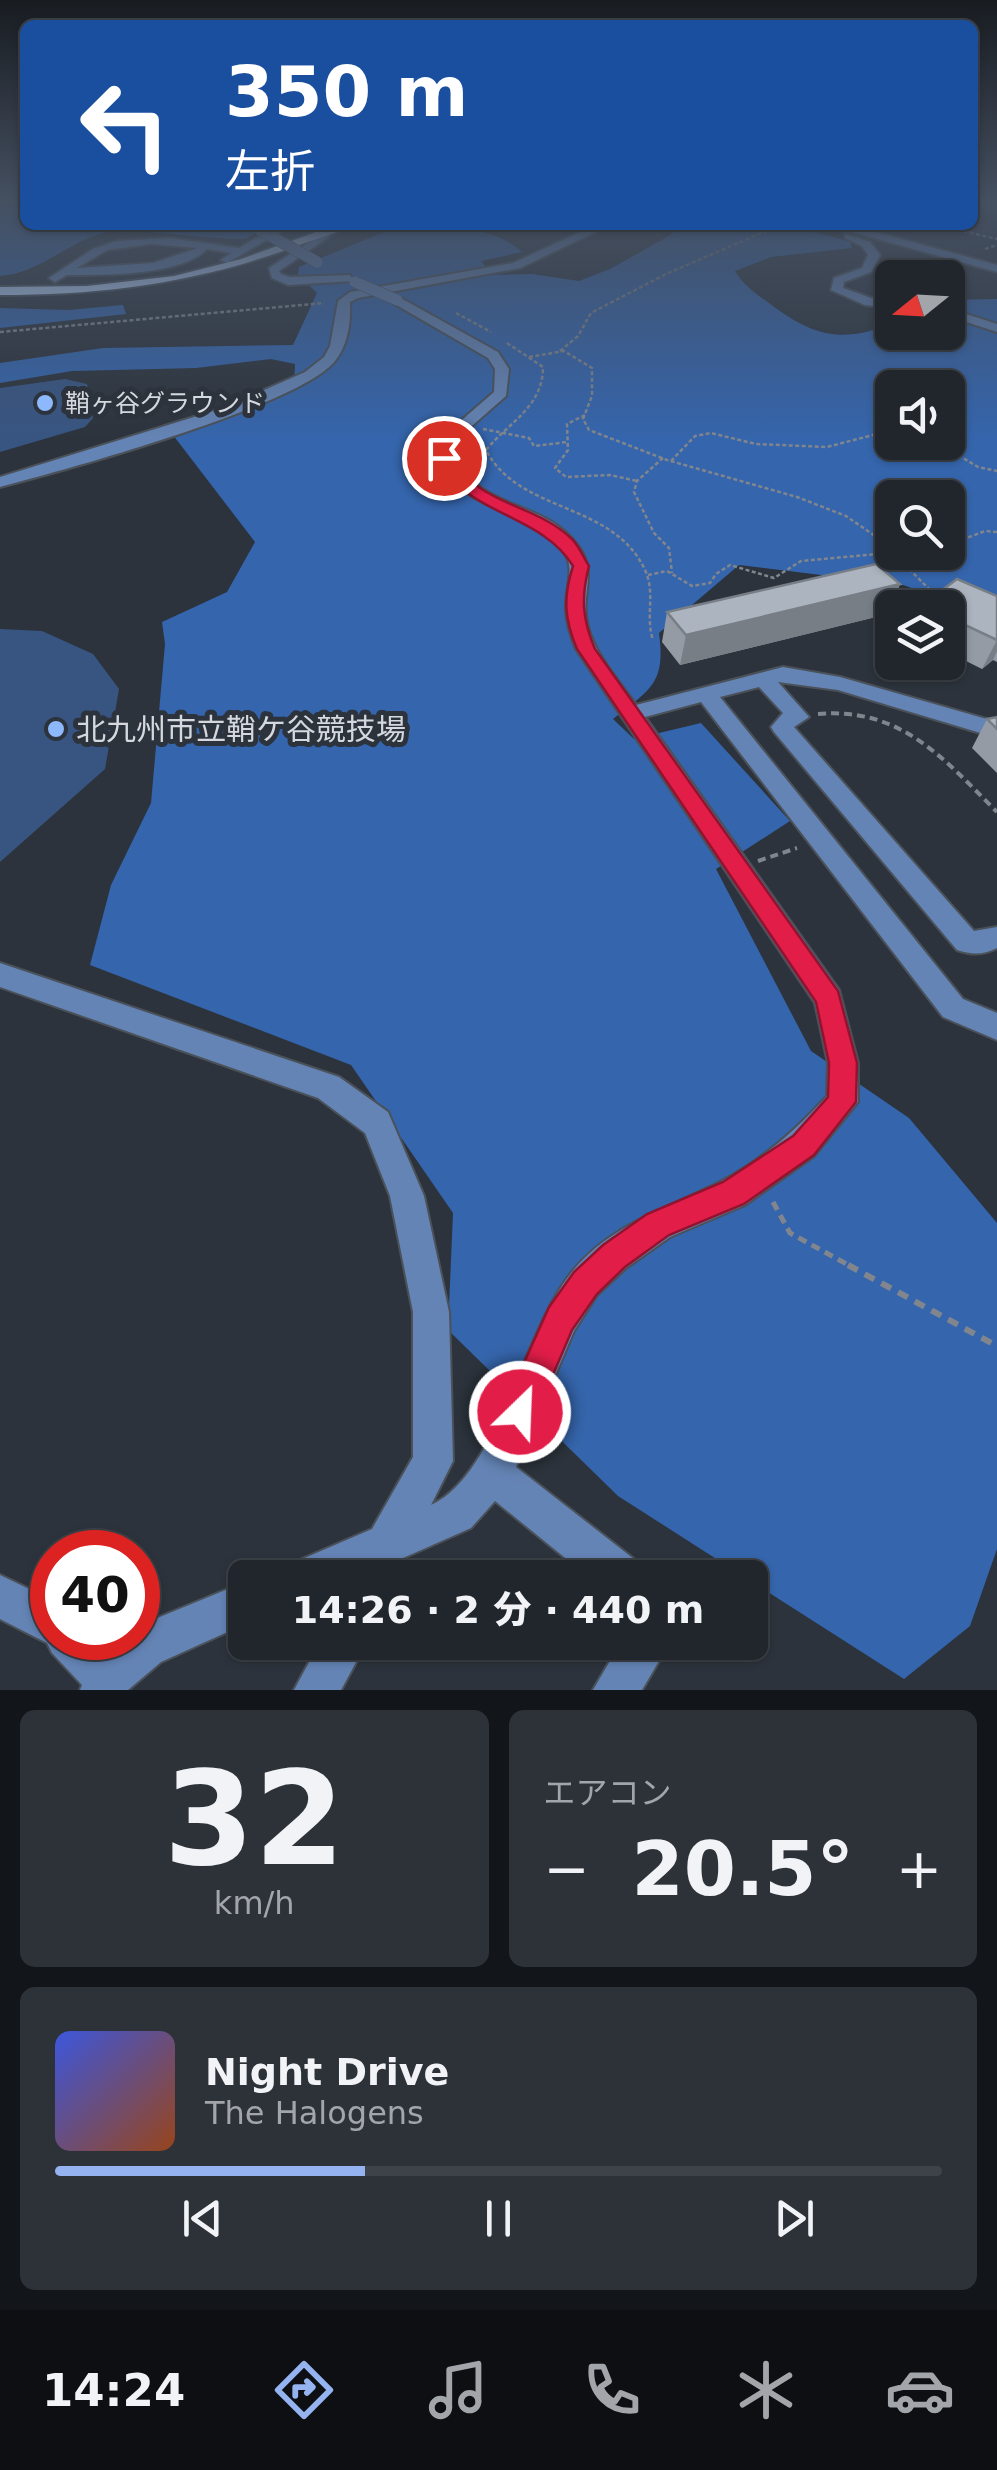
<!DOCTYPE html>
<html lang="ja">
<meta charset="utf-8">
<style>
body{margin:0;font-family:"DejaVu Sans","Noto Sans JP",sans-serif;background:#2d3239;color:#f1f3f6;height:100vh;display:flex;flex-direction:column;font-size:38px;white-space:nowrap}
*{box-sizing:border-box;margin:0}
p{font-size:32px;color:#a2a5aa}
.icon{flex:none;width:55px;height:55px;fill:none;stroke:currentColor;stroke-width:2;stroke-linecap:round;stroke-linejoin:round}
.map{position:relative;height:1690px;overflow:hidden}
.details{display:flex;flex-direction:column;gap:20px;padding:20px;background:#121519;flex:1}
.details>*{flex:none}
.guide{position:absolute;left:20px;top:20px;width:958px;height:210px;border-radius:15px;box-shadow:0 2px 8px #0004,0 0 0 2px #3e4349;background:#1a4fa0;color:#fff;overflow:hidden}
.needle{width:65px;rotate:252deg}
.tools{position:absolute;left:875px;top:260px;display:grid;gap:20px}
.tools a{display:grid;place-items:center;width:90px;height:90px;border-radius:15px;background:#21262d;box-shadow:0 2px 8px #0004,0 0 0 2px #3e4349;font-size:50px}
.speed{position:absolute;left:30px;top:1530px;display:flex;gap:20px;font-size:50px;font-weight:700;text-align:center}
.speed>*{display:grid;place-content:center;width:130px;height:130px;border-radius:50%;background:#21262d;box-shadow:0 2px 8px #0004,0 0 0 2px #3e4349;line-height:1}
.speed .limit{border:15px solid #d22;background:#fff;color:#111}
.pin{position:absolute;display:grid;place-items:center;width:85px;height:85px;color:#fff;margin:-42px;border:5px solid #fff;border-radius:50%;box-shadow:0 2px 10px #0007}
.me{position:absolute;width:110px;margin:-55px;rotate:24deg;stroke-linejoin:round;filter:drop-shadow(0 0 8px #0008)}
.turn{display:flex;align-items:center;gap:35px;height:210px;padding:0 40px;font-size:45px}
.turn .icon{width:130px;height:130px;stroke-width:2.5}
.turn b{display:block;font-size:70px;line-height:85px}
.big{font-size:75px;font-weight:800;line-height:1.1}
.details .tile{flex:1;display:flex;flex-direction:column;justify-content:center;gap:15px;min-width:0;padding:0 35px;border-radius:15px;background:#2d3239}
.details .dial{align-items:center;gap:0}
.dial b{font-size:130px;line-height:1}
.song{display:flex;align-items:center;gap:30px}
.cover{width:120px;height:120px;border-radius:15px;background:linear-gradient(135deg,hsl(230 70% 55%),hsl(20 70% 35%))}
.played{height:10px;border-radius:5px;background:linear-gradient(90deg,#95b2f1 35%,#3e4349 35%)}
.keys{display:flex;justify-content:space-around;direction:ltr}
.heat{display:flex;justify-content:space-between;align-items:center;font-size:55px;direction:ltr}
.details .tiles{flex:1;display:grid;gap:20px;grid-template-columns:1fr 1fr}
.tile:last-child{grid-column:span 2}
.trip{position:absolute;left:228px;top:1560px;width:540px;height:100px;border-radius:15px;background:#21262d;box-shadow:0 2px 8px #0004,0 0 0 2px #3e4349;font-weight:800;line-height:100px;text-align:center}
.menu{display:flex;height:160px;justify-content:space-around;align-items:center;background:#0d0f12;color:#a2a5aa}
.menu .icon{width:70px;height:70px}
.menu .selected{color:#95b2f1}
.menu b{font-size:45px;color:#f1f3f6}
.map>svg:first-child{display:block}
</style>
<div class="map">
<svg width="997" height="1690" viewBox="0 0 997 1690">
<rect width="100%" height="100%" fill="#2c333c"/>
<!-- green -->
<path fill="#385582" d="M 65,379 L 87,384 L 93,418 L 85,427 L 0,452 L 0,388 Z
M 0,629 L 42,631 L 93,654 L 119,689 L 105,769 L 0,862 Z"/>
<!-- forest -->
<path fill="#3565ac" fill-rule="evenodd" d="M 0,203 L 25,203 L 25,225 L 267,225 C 261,229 254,235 247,238 C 236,242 143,230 123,230 C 77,231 45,273 0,276 Z
M 425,225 C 460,228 495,228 522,252 L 481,261 L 492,275 L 532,274 L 579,281 L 610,269 L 669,236 L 681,225 C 738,225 795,223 850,242 L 852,248 L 771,257 L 735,271 C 744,286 755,293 769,303 C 811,335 841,345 892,323 L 892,332 L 948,332 L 948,300 L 997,299 L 997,618 L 903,585 L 739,565 L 659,633 C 666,684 650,689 613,719 L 634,739 L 701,723 L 790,821 L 716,869 L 811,1051 L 909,1118 L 997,1223 L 997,1549 L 970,1626 L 904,1679 L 618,1496 L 448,1330 L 453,1213 L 351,1065 L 90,965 L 111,885 L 151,803 L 165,644 L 162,622 L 227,592 L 255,542 L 173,435 L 294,390 L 295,364 L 271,359 L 196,368 L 72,371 L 0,383 L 0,363 L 103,348 L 293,345 L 317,293 L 298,274 L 299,267 L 394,228 ZM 892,388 L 948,388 L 948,442 L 892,442 ZM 892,498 L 948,498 L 948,552 L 892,552 Z
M 123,305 L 126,314 L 0,328 L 0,308 L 68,310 Z"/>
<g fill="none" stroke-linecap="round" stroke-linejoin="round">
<defs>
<path id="minor" d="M 279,225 L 292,225 L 227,263 L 221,260 L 231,253 L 207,249 C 181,276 104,275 67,275 L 55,282 L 49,278 L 93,249 L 117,241 L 169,238 L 239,248 ZM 151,244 L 198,248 L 153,263 L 77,268 L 107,250 Z
M 303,225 L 315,225 L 330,236 L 279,271 L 281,274 L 290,277 L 350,275 L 354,281 L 288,285 L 272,278 L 269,268 L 318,236 Z
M 596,225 L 610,225 L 520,268 L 358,298 L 350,302 C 351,322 348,345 335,361 C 299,406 65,470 0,487 L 0,477 L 223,408 L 305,372 L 324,357 L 330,346 L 338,301 L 350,292 L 513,263 Z
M 803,225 L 853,226 L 997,265 L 997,272 L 852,232 Z
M 845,234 L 870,242 L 880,255 L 871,272 L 844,282 L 843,288 L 871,298 L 892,300 L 892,308 L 865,305 L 831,290 L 834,278 L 862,268 L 868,255 L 862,246 L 845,238 Z
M 397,296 L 498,352 L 509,369 L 506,396 L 449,446 C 477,516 541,495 578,546 C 599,574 579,594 588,627 C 596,656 619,681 636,705 L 783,667 L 840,677 L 997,722 L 997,738 L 838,690 L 778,682 L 809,717 L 794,727 L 974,931 L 997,927 L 997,948 C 983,955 972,955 957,950 L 774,732 L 771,727 L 783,713 L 759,687 L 720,697 L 963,999 L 997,1013 L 997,1040 L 943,1017 L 701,702 L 645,717 L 839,990 L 858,1063 L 858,1102 L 814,1156 L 745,1205 L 670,1237 L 626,1268 L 597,1295 L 574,1331 L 516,1467 L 639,1563 L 645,1578 L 590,1578 L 495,1501 L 471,1528 L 403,1558 L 397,1578 L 287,1578 L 293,1563 L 372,1529 L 413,1457 L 413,1312 L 390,1196 L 365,1133 L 318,1098 L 0,987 L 0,963 L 339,1077 L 388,1112 L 424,1196 L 449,1312 L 453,1461 L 431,1505 C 497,1476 524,1331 571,1273 C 610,1224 667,1209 720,1182 C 761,1161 796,1130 827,1096 L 828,1063 L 815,1003 L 576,649 C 571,637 567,624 566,611 C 564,589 577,569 563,551 C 524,498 463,524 433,445 L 494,392 L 495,369 L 488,358 L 393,303 Z
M 948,308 L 997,324 L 997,332 L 948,316 Z
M 0,1575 L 52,1600 L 52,1638 L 97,1638 L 107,1648 L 121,1638 L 138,1638 L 138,1627 L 150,1621 L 245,1582 L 245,1624 L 161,1662 L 128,1690 L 80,1690 L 82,1685 L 52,1653 L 47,1643 L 0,1619 Z
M 320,1642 L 367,1642 L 341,1690 L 294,1690 Z
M 621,1642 L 670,1642 L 642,1690 L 593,1690 Z"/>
<path id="major" d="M 336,225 L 352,225 C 338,233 318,238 302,244 C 203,282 106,295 0,295 L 0,287 L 87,286 L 174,276 L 241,259 Z"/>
</defs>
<!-- minor casing -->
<use href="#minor" stroke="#4a5159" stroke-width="4"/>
<!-- major casing -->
<use href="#major" stroke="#4a5159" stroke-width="4"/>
<!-- path-far3 -->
<path stroke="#81868e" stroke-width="2.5" stroke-dasharray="4 2.5" stroke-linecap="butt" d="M 938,225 L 997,239
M 985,249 L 997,245
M 456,313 L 491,332
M 0,332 L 324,303
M 507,343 L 543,367 C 543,407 509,422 486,450 C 519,514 613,501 645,570 C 656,594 645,616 653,640
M 560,351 L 578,336 L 591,313 L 666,274 L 780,225
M 529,357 L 564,351 L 592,368 L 592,396 L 583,419 L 589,430 L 667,460 L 797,497 L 846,516 L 878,538 L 936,596
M 585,415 L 567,424 L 568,450 L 555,468 L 566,477 L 610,475 L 637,481
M 483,429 L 529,438 L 534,446 L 567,442
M 936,442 L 978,467 L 997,471
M 663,458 L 637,481 L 634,492 L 654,533 L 669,548 L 672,573
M 671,461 L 695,436 L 711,433 L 756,444 L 827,447 L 892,430
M 941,552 L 956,559 L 964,554 L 964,539 L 985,531 L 997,532
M 648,575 L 667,571 L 692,586 L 710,583 L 716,574 L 730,565 L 774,578 L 801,561 L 899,552"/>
<!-- path-far2 -->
<path stroke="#81868e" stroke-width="4" stroke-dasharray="8 5" stroke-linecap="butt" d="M 818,714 C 901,707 943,758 997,812
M 758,861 L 797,848"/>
<!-- path-far1 -->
<path stroke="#81868e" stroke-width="5" stroke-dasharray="9 6" stroke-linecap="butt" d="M 773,1202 L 790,1233 L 852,1267"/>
<!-- path -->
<path stroke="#81868e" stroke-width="6" stroke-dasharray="11 8" stroke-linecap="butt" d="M 848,1265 L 997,1346"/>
<!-- minor -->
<use href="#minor" fill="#6484b5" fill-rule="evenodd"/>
<!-- major -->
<use href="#major" fill="#bbd6fe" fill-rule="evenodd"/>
<defs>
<path id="minor-bridge" d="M 260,230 L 317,262
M 355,282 L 397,300"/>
</defs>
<!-- minor-bridge casing -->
<use href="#minor-bridge" stroke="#4a5159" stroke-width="12" stroke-linecap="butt"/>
<!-- minor-bridge -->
<use href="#minor-bridge" stroke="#6484b5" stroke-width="11"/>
</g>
<!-- wall -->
<path fill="#949ba5" d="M 900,584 L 888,614 L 680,665 L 662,642 L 667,612 Z
M 997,596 L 997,662 L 993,660 L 982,669 L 948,652 L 948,608 L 929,608 L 933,597 Z
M 997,717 L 997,773 L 972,748 L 987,719 Z"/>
<!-- shaded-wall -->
<path fill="#787e86" d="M 900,584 L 888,614 L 680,665 L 686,635 Z
M 997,640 L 997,651 L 993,660 L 982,669 Z"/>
<!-- building -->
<path fill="#acb4c0" stroke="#787e86" stroke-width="2.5" d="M 876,564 L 900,584 L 686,635 L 667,612 Z
M 957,579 L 997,596 L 997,640 L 948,617 L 948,608 L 939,608 L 946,603 L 933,597 Z
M 997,717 L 997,729 L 987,719 Z"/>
<!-- sky -->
<linearGradient id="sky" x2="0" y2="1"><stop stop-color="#181c21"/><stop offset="0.46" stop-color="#455061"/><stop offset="1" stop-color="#455061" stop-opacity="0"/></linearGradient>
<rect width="997" height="439" fill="url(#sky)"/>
<!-- route -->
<path fill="#e11d48" stroke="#92132f" stroke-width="2.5" d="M 444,454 L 449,455 C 481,508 533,502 572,539 C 579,546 584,558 589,566 C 581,597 582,619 595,649 L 838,991 L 857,1063 L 856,1102 L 814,1155 L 744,1204 L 669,1235 L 625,1267 L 597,1294 L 572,1330 L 532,1424 L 520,1429 L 507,1424 L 502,1412 L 549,1307 L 574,1272 L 603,1245 L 647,1214 L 723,1182 L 793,1136 L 828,1097 L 829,1063 L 816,1002 L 577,649 C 564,619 563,597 573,566 C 541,513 466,516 437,458 Z"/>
<!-- markers -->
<g fill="#8db9fc" stroke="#2c333c" stroke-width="4">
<circle cx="45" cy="403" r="10"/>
<circle cx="56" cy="729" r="10"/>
</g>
<g text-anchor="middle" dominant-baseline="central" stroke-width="10" stroke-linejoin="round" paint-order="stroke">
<!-- far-poi labels -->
<g font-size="25" fill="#d5d9df" stroke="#2c333c" text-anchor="start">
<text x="65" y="403">鞘ヶ谷グラウンド</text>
</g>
<!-- poi labels -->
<g font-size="30" fill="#d5d9df" stroke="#2c333c" text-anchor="start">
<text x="76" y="729">北九州市立鞘ケ谷競技場</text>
</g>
</g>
</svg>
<div class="tools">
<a><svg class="needle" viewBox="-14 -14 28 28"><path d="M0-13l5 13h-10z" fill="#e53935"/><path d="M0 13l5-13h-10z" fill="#a2a5aa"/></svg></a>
<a><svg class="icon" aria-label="sound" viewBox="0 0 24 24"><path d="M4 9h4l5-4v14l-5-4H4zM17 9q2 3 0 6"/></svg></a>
<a><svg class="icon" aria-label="search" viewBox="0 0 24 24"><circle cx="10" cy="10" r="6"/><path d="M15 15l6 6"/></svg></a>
<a><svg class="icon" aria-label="layers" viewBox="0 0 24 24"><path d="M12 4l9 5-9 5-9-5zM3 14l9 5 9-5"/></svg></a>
</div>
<div class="speed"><div class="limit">40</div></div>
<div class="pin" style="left:444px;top:458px;background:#d93025"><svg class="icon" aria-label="arrive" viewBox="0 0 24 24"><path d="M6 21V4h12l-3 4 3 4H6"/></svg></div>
<svg class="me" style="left:520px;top:1412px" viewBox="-20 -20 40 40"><circle r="17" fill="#e11d48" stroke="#fff" stroke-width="3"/><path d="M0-11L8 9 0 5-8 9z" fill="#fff"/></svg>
<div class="trip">14:26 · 2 分 · 440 m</div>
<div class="guide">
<div class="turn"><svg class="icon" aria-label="left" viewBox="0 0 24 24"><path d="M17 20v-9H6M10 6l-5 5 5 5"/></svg><div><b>350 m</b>左折</div></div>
</div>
</div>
<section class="details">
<div class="tiles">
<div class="tile dial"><b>32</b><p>km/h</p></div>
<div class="tile"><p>エアコン</p>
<div class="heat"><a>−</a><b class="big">20.5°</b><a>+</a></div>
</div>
<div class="tile">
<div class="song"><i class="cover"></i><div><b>Night Drive</b><p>The Halogens</p></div></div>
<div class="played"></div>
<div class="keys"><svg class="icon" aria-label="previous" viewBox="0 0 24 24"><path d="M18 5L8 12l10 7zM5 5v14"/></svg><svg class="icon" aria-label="pause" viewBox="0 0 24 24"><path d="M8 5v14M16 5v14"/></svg><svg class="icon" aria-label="next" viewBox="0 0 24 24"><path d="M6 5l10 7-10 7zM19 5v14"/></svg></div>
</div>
</div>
</section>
<nav class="menu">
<b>14:24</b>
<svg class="icon selected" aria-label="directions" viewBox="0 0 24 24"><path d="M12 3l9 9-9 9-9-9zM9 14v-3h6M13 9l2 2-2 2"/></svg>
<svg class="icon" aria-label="music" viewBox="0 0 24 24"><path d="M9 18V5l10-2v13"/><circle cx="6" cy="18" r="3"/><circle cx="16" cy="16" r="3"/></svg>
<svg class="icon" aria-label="phone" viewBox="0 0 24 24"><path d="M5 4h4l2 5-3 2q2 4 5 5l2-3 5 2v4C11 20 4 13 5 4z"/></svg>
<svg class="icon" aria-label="climate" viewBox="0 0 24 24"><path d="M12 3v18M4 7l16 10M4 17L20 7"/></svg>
<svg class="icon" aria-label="car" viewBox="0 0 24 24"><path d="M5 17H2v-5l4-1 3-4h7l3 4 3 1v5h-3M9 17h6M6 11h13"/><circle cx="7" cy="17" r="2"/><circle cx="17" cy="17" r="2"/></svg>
</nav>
